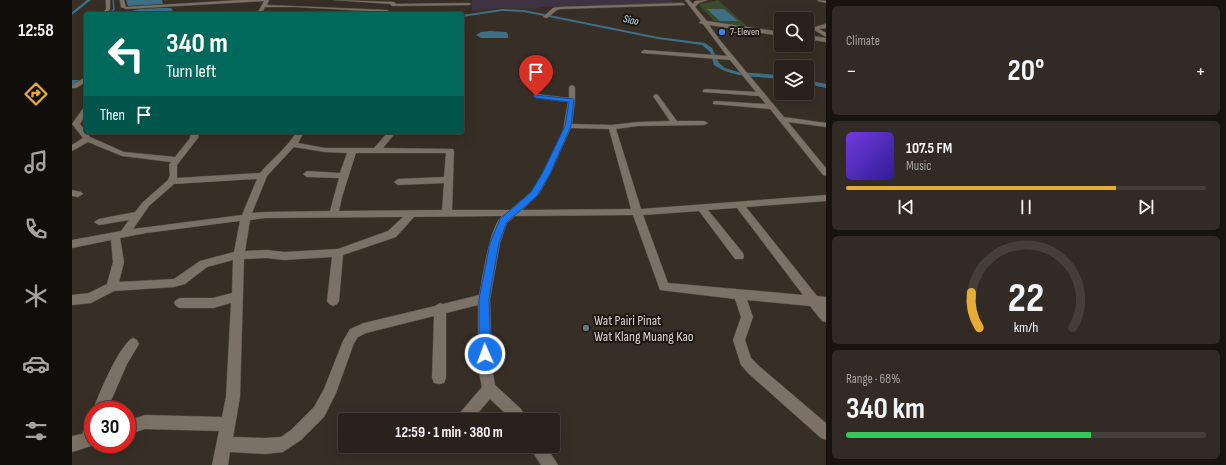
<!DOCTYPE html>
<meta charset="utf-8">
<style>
body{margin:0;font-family:"Sofia Sans Condensed",sans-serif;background:#312a25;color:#f1f3f6;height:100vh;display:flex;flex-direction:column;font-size:15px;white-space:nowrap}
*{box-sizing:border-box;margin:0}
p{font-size:13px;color:#a5a4a3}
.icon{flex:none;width:22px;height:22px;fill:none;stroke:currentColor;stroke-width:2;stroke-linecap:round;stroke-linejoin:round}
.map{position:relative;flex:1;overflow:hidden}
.details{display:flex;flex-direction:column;gap:6px;padding:6px;background:#17130f;width:400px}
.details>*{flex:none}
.top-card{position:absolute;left:12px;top:12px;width:380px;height:122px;border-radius:4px;box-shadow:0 4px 16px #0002,0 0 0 1px #453f3b;background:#00695c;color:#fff;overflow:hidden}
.fabs{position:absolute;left:702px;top:12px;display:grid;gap:8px}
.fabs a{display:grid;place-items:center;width:40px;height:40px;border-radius:4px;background:#29221c;box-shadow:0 4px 16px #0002,0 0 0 1px #453f3b;font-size:20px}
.speed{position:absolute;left:12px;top:401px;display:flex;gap:8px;font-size:20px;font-weight:700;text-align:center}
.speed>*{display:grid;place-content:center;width:52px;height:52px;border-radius:50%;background:#29221c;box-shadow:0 4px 16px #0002,0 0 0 1px #453f3b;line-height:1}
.speed .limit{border:6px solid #d22;background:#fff;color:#111}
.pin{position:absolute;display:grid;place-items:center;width:34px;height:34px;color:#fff;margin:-41px -17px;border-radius:50% 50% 50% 0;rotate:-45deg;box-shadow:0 0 4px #0007}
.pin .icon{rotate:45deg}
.me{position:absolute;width:44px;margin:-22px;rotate:358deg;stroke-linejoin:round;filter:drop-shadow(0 0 3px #0008)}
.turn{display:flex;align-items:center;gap:14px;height:84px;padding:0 16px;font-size:18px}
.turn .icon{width:52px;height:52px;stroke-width:2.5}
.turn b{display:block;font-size:28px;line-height:34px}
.then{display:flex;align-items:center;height:38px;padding:0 16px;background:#0003;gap:8px;font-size:15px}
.big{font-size:30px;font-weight:700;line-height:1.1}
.details .widget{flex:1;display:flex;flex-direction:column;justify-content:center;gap:6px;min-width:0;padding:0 14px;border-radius:6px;background:#312a25}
.details .dial{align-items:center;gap:0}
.dial svg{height:104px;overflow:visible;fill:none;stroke:#453f3b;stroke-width:7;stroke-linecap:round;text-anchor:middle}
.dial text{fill:#f1f3f6;stroke:none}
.song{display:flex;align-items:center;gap:12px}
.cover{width:48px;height:48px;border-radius:6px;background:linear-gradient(135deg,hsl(260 70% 55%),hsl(250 70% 35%))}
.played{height:4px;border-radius:2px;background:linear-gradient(90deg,#e6ac36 75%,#453f3b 75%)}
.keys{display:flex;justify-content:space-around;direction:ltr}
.heat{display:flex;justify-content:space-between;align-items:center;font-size:22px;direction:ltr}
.charge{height:6px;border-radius:3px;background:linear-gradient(90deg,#34c759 68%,#453f3b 0)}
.trip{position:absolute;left:266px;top:413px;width:222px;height:40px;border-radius:4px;background:#29221c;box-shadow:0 4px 16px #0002,0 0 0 1px #453f3b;font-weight:700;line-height:40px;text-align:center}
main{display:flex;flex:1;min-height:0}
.tab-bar{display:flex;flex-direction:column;width:72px;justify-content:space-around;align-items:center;background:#100e0b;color:#a5a4a3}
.tab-bar .icon{width:28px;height:28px}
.tab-bar .current{color:#e6ac36}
.tab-bar b{font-size:18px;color:#f1f3f6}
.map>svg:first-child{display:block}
</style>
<main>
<nav class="tab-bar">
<b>12:58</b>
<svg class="icon current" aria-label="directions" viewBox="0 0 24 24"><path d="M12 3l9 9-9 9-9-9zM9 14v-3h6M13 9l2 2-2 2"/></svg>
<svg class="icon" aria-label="music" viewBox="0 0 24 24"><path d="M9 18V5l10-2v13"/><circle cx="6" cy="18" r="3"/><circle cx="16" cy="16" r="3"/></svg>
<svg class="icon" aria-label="phone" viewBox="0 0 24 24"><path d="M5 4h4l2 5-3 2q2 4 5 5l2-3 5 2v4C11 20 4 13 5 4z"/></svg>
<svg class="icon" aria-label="climate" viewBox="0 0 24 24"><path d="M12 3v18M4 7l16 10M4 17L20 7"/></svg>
<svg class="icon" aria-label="car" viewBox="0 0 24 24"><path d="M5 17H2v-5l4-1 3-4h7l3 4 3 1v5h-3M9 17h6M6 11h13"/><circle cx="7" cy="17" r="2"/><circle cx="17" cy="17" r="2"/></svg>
<svg class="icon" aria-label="filters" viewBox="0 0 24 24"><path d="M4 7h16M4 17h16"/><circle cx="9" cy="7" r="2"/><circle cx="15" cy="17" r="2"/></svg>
</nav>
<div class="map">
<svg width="754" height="465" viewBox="0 0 754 465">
<rect width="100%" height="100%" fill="#372e25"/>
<!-- medical -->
<path fill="#3d3343" d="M 400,0 L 599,0 L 602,3 L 469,7 L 463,9 L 429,8 L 400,11 Z"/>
<!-- green -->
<path fill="#3b4b2c" d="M 646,0 L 676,27 L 642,21 L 628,6 L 628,4 Z"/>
<!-- water -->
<path fill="#3d7087" d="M 54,0 L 90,0 L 91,4 L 56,6 Z
M 91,8 L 99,8 L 101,10 C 92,16 68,14 56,14 L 54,12 L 68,9 Z
M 635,9 L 652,9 L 666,21 L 648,21 Z
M 418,31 L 434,32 L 436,34 L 436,38 L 409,38 L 404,35 L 409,32 Z"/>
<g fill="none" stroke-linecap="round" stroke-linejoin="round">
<!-- stream -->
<path stroke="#3d7087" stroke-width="1.5" d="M 38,14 L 42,9 L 41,0"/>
<!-- canal -->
<path fill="#3d7087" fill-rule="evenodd" d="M 15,0 L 19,0 L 0,15 L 0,12 Z
M 430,9 L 452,10 L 586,37 L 633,43 L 640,48 L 647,63 L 653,68 L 666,72 L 709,75 L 709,79 C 686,76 662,79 642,65 L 638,52 L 630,45 L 586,39 L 452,12 L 430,11 L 390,17 L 390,15 Z
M 0,80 L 14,80 L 14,84 L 0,84 Z
M 735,80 L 754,84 L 754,88 L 735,84 Z"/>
<defs>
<path id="minor" d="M 34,0 L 38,0 L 38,9 L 34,14 L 30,14 L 34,9 Z
M 48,0 L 52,0 L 54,7 L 169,0 L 197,0 L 195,5 L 315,10 L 317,11 L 315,12 L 223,7 L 193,7 L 189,14 L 185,14 L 192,1 L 54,9 L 49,7 Z
M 262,0 L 322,2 L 324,4 L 397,3 L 399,4 L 397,5 L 320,6 L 318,4 Z
M 613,0 L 617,0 L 621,4 L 623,1 L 636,0 L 627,3 L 623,7 L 635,21 L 709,32 L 709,36 L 637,25 L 647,39 L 712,117 L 754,123 L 754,127 L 716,122 L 754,168 L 754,176 L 751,175 L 698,109 L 641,104 L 641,102 L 643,101 L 694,104 L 687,96 L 631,92 L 631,90 L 633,89 L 684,92 L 658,60 L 570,53 L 569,52 L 572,50 L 655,56 L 631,24 L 627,23 L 629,21 Z
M 746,0 L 754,1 L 754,3 L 746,1 Z
M 611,3 L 613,5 L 488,9 L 485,10 L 475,18 L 471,17 L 481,8 L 488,7 Z
M 754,24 L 754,28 L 747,29 L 754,33 L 754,37 L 739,28 Z
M 735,35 L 754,38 L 754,42 L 735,39 Z
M 14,77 L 14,82 L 4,88 L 0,88 L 0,85 Z
M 500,85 L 503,87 L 503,100 L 500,124 L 540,125 L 566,122 L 598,121 L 581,96 L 584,94 L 586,95 L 605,121 L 632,121 L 636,123 L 632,125 L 566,126 L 544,129 L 569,209 L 754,195 L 754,201 L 674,207 L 745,296 L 754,297 L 754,322 L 750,321 L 738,306 L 675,300 L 681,317 L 673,340 L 679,358 L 687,366 L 754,423 L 754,440 L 749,438 L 677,374 L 669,365 L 661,340 L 669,317 L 663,299 L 588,290 L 561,215 L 443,216 L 435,223 L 428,243 L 418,299 L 420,368 L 423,385 L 449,409 L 455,420 L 440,420 L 418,399 L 400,420 L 384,420 L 386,415 L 410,387 L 406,368 L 406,305 L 374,313 L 374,378 L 372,383 L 367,384 L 362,383 L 360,378 L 362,316 L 294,333 L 286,337 L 282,343 L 264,393 L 252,417 L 229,440 L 211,452 L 193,454 L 158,452 L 156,465 L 140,465 L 147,431 L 73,429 L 55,435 L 55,421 L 73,415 L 150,417 L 154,397 L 159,303 L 141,308 L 108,308 L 104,306 L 102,303 L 104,300 L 108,298 L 141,298 L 160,293 L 161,260 L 135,267 L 113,284 L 102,287 L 42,291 L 19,303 L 0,305 L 0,295 L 17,293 L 35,284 L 41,262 L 39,240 L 0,248 L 0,240 L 49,231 L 57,220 L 27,225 L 22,222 L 27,219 L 63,212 L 71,202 L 96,180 L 98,175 L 97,165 L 99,162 L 50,156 L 16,142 L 0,151 L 0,145 L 11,138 L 0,124 L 12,107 L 14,106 L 14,114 L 8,124 L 18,137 L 52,152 L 103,157 L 118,138 L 119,132 L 127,132 L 126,138 L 105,165 L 105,178 L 188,173 C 198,161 218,145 224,132 L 232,132 L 226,143 L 253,148 L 302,148 L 316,132 L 324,132 L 311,148 L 381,149 L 382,151 L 380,210 L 438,210 L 459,192 L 470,174 L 491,131 L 496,102 L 464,98 L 461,96 L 464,94 L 497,98 L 497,87 ZM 499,128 L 537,129 L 559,209 L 450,210 L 467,194 L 478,174 ZM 222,147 L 253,152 L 275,153 L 268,173 L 235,171 L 231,174 L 235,177 L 267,178 L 258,211 L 193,212 L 180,213 L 195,176 ZM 284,153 L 374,153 L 372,177 L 326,179 L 322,182 L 326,185 L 372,183 L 370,210 L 267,211 L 270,197 ZM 185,179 L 170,215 L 61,229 L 77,206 L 102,184 ZM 665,208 L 731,295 L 596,283 L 571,215 L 627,211 L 663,259 L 671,259 L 672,256 L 671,253 L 636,210 ZM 430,216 C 417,227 411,278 407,295 L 371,304 L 368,303 L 363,306 L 292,323 L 278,329 L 271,341 L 252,389 L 242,407 L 219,430 L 209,437 L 193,438 L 161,437 L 168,397 L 172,259 L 195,258 L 212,260 L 260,257 L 255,301 L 257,304 L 261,306 L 265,304 L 267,301 L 271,255 L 324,237 L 342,217 ZM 331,217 L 316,231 L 266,249 L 212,252 L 195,250 L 173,251 L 178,220 L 193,218 ZM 168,221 L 162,252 L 128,261 L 102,279 L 47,282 L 52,262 L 48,238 L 74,233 Z
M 250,132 L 259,132 L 255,134 Z
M 0,190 L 9,192 L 11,194 L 6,197 L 0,196 Z
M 61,338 L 65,340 L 67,344 L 55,364 L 35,410 L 21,410 C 26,396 48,343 61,338 Z
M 21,419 L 21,444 L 26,444 L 0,452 L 0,436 L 10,434 L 16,421 Z
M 457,446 L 474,446 L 486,465 L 469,465 Z"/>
</defs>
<!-- minor casing -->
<use href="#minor" stroke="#534c44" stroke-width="1"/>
<!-- minor -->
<use href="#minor" fill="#7b7166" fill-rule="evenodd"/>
</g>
<!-- route -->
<path fill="#1a73e8" stroke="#114b97" d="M 462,95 L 502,99 L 499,126 L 478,174 L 465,196 L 435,222 L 427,243 L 417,299 L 419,354 L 417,358 L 413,359 L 409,358 L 407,354 L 407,299 L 418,243 L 428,219 L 459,192 L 470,174 L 493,126 L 497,102 L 464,98 L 461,96 Z"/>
<!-- markers -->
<circle fill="#3f7fe0" stroke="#1b1713" stroke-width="1.5" cx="650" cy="32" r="4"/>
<circle fill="#6b7280" stroke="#1b1713" stroke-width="1.5" cx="514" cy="328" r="4"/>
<g text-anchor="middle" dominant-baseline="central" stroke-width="4" stroke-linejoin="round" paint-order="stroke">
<!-- far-poi labels -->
<g font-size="10" fill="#dcd6d0" stroke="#1b1713" text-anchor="start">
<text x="658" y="32">7-Eleven</text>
</g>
<!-- far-water labels -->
<g font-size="11" font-style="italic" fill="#c9e8f7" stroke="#1b1713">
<text transform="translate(559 20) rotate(12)">Siao</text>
</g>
<!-- near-poi labels -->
<g font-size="14" fill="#dcd6d0" stroke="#1b1713" text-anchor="start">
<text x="522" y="320">Wat Pairi Pinat<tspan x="522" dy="16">Wat Klang Muang Kao</tspan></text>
</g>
</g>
</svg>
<div class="fabs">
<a><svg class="icon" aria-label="search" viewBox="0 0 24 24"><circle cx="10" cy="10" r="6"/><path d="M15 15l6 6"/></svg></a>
<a><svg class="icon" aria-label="layers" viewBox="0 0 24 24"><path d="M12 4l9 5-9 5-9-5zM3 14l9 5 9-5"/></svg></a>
</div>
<div class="speed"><div class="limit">30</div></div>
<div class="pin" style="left:464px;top:96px;background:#d93025"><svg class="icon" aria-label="arrive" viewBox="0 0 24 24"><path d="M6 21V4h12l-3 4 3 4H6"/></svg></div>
<svg class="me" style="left:413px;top:354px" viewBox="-20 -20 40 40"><circle r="17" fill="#1a73e8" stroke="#fff" stroke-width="3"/><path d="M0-11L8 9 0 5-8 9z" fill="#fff"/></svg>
<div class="trip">12:59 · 1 min · 380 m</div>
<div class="top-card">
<div class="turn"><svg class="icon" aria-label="left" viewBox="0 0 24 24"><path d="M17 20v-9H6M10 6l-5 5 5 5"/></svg><div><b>340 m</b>Turn left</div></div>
<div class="then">Then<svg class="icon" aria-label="arrive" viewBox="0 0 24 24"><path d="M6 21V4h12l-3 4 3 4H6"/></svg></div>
</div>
</div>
<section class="details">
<div class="widget"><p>Climate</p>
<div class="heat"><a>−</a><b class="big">20°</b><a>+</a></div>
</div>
<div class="widget">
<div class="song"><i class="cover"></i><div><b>107.5 FM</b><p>Music</p></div></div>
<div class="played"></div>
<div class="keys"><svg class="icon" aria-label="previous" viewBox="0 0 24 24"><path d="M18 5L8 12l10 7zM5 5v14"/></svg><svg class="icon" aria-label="pause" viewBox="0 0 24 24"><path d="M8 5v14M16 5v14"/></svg><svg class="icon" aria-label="next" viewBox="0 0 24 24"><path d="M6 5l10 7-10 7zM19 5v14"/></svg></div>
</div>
<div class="widget dial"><svg viewBox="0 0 100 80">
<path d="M14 69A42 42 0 1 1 86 69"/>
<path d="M14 69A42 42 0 0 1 8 42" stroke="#e6ac36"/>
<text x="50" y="56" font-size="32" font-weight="700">22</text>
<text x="50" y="72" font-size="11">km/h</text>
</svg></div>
<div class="widget"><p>Range · 68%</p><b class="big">340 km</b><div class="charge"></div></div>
</section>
</main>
